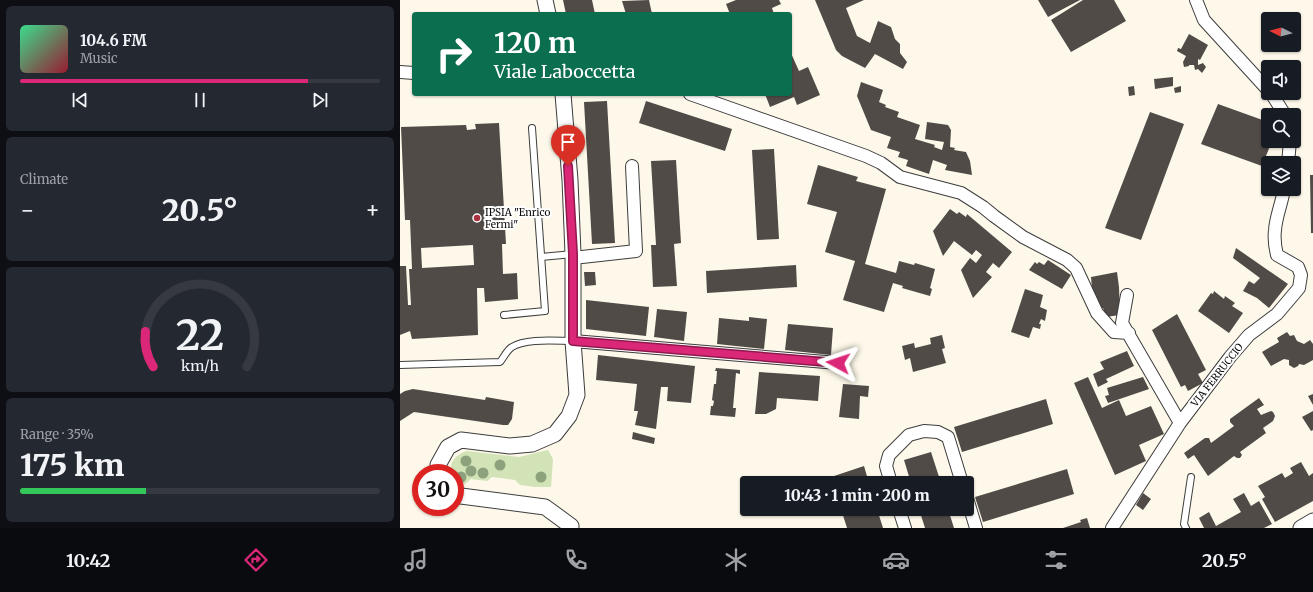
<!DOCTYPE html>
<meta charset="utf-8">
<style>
body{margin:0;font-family:Merriweather,serif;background:#242831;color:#f1f3f6;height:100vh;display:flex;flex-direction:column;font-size:15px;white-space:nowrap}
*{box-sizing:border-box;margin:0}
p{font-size:13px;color:#9ea1a6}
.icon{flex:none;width:22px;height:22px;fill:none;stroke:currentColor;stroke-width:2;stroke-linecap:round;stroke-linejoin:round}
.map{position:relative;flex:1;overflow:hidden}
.details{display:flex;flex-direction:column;gap:6px;padding:6px;background:#0d0f14;width:400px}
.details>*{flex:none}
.top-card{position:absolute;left:12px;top:12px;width:380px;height:84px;border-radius:4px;box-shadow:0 1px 3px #0004;background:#0b6e4f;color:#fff;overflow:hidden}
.needle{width:26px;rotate:276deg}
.tools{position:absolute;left:861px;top:12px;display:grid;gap:8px}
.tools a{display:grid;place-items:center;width:40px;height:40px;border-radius:4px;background:#171b24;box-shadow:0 1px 3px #0004;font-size:20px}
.speed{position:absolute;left:12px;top:464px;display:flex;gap:8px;font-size:20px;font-weight:700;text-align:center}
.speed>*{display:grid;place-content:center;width:52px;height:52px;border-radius:50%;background:#171b24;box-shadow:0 1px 3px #0004;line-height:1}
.speed .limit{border:6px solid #d22;background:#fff;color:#111}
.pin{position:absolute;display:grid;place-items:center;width:34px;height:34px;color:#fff;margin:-41px -17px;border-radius:50% 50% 50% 0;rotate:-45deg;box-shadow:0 0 4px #0007}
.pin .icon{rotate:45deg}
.me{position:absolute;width:44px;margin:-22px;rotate:275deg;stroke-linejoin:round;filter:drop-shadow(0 0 3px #0008)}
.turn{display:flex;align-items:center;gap:14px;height:84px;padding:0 16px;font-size:18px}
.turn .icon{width:52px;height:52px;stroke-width:2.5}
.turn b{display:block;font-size:28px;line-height:34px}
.big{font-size:30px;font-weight:800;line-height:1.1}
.details .card{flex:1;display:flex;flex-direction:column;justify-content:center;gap:6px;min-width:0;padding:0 14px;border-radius:6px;background:#242831}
.details .dial{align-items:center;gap:0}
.dial svg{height:104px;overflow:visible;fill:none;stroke:#363941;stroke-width:7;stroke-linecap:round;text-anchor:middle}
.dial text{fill:#f1f3f6;stroke:none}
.song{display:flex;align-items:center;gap:12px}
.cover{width:48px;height:48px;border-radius:6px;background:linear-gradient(135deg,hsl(150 70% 55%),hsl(350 70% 35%))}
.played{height:4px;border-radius:2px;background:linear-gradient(90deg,#db2777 80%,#363941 80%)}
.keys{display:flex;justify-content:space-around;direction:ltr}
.heat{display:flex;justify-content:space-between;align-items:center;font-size:22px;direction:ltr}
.charge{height:6px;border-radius:3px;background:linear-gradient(90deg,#34c759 35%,#363941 0)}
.trip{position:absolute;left:340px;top:476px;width:234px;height:40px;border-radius:4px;background:#171b24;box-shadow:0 1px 3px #0004;font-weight:800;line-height:40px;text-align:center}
.tab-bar{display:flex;height:64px;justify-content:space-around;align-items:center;background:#090b0e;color:#9ea1a6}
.tab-bar .icon{width:28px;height:28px}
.tab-bar .on{color:#db2777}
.tab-bar b{font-size:18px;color:#f1f3f6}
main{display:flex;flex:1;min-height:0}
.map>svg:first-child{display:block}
</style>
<main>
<section class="details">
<div class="card">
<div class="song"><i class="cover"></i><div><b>104.6 FM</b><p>Music</p></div></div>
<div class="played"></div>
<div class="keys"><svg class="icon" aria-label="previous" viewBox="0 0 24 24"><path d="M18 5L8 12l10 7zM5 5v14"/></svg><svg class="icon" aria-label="pause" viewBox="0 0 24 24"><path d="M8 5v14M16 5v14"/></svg><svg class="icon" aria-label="next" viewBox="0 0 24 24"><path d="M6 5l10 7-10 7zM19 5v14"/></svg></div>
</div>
<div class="card"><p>Climate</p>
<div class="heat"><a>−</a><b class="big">20.5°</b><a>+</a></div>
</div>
<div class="card dial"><svg viewBox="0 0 100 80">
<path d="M14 69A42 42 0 1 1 86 69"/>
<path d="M14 69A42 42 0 0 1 8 42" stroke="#db2777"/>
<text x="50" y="56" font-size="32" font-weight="700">22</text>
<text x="50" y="72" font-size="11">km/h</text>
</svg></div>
<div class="card"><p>Range · 35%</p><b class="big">175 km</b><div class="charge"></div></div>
</section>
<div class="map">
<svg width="913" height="528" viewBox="0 0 913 528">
<rect width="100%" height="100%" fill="#fdf8e9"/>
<!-- green -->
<path fill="#d1e3b7" d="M 148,450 L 153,459 L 151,487 L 135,487 L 120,485 L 115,480 L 92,477 L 87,481 L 71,479 L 65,484 L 62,483 L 55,477 L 55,473 L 52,473 C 48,462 57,454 67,451 L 119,457 Z"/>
<!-- building -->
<path fill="#514b48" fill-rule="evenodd" d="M 163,0 L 192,0 L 195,14 L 166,14 Z
M 249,0 L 252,14 L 226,14 L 222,1 Z
M 336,0 L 379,0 L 381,4 L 372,8 L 374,14 L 330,14 L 326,4 Z
M 415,0 L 464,0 L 446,8 L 457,36 L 470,43 L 478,21 L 491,27 L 495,39 L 500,44 L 500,53 L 507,62 L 503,69 L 475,54 L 465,68 L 442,56 L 436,50 Z
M 638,0 L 680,0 L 648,17 Z
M 683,0 L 714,0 L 726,21 L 671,52 L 651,20 Z
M 789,34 L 808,45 L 800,60 L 798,59 L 798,65 L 803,63 L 806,67 L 802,73 L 798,69 L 795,70 L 794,65 L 789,65 L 789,66 L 784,67 L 783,62 L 786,56 L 777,51 L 778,48 L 781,49 Z
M 390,51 L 399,71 L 408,67 L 420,95 L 397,105 L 394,97 L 370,107 L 365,94 L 390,94 Z
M 773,77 L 773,86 L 755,89 L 754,79 Z
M 461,82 L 483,90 L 479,102 L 486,105 L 485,107 L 499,112 L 497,117 L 520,125 L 515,139 L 535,145 L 534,147 L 542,150 L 544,142 L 525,139 L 527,122 L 548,125 L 551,130 L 550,147 L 555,148 L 554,150 L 566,152 L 570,161 L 572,175 L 545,170 L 547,165 L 533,160 L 529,174 L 506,166 L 508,160 L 498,157 L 500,152 L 487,148 L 491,137 L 471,130 L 457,96 Z
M 734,86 L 735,95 L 729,96 L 728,87 Z
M 781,86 L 781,92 L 775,93 L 774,88 Z
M 207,101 L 215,243 L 192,244 L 184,102 Z
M 246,101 L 332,129 L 325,151 L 239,123 Z
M 818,104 L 868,122 L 868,141 L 872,141 L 862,166 L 801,144 Z
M 750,112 L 784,124 L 741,240 L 705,228 Z
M 99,123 L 106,244 L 102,244 L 103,274 L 117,273 L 118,299 L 85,302 L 84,288 L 77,288 L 78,335 L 12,339 L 10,331 L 0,335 L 0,266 L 6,266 L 8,305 L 11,305 L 9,269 L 12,269 L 10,220 L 5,220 L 1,127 L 66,125 L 67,130 L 76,129 L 75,124 ZM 73,245 L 74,265 L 22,268 L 21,248 Z
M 374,149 L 379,239 L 357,240 L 352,150 Z
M 276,160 L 281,243 L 274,244 L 277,286 L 253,287 L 251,245 L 256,245 L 251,161 Z
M 418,165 L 458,177 L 456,181 L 486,189 L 465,264 L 496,273 L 499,261 L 514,265 L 515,263 L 535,269 L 530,288 L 532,289 L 530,296 L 502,288 L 503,286 L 493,283 L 484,312 L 443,300 L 455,261 L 425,252 L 437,212 L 407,204 Z
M 910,175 L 913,175 L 913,233 L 911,233 Z
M 550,209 L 557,214 L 559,212 L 566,217 L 567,214 L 612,252 L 599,268 L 593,263 L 586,272 L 592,277 L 573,298 L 561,270 L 570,258 L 576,263 L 582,255 L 576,250 L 572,255 L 554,241 L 543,256 L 533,231 Z
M 836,248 L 888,284 L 869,308 L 857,298 L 843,291 L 849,281 L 854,284 L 860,278 L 833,258 Z
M 648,260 L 671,275 L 662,289 L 629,270 L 635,262 L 637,264 L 639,262 L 644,265 Z
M 396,265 L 397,287 L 307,293 L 306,271 Z
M 184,272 L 195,272 L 196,285 L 185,286 Z
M 717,272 L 719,287 L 720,315 L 706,317 L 703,308 L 697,309 L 693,299 L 691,277 Z
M 625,289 L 643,295 L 640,307 L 647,310 L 645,321 L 641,319 L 639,324 L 641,324 L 640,329 L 633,327 L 629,338 L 611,332 Z
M 814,291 L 824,299 L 825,296 L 835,303 L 832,306 L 843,313 L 829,333 L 798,311 L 811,293 L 813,294 Z
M 186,300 L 249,307 L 246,336 L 186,329 Z
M 257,309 L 287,312 L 284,341 L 254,337 Z
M 777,314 L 806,370 L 798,374 L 803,383 L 788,391 L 785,385 L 781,387 L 752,330 Z
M 349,317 L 367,319 L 364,349 L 317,344 L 319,318 L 349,321 Z
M 388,324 L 433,328 L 431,355 L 385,350 Z
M 887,332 L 890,336 L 894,335 L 897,341 L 904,344 L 910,340 L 913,344 L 913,360 L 904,365 L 899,364 L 898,366 L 894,368 L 889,365 L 889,360 L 884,359 L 871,366 L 862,352 L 879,342 L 877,338 Z
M 542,335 L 545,348 L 542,349 L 546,363 L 513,372 L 510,358 L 505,360 L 502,346 L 514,343 L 515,348 L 531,344 L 530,338 Z
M 727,351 L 734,366 L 706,379 L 708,382 L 698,387 L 693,374 L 704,369 L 700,362 Z
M 198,355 L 295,366 L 291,403 L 267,401 L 268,387 L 261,387 L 256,429 L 235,425 L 238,411 L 234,411 L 237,384 L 196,380 Z
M 316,368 L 340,370 L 340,374 L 336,373 L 333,408 L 336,408 L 335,417 L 310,415 L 311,406 L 313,406 L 314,401 L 312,400 L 314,384 L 316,384 L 317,371 L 315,371 Z
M 359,372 L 420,376 L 418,401 L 377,398 L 376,409 L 366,414 L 355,414 Z
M 688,377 L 702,408 L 719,400 L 726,416 L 751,406 L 764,434 L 739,445 L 746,461 L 715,475 L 674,383 Z
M 743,377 L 749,389 L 708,403 L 705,396 L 709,395 L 707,388 Z
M 443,384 L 469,386 L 468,397 L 460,396 L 459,419 L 439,417 Z
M 13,389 L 85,400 L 86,397 L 114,402 L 112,419 L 108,425 L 103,425 L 14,412 L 0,421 L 0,394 L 5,391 Z
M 913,394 L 913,405 L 908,396 Z
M 859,398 L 864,405 L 857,409 L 861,415 L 871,411 L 873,412 L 875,416 L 873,421 L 863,428 L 866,433 L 840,452 L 842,455 L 840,458 L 837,458 L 834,456 L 808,476 L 794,455 L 788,459 L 784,453 L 805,438 L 809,438 L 811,443 L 834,426 L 830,422 L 830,419 Z
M 646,399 L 653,424 L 562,452 L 554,427 Z
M 913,411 L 913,430 L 911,431 L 902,417 Z
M 233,432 L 255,438 L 254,444 L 232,439 Z
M 531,452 L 541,483 L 511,483 L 504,460 Z
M 901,462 L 909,476 L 913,473 L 913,501 L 875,522 L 862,499 L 865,497 L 858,486 L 882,473 L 885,478 L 893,473 L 890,468 Z
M 464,466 L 469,483 L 433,483 L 431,477 Z
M 667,469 L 674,494 L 583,522 L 575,497 Z
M 743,493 L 751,499 L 743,510 L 736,505 Z
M 844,493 L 851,506 L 859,501 L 872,524 L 864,528 L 804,528 L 799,518 L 809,512 L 816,526 L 841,512 L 833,499 Z
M 441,509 L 477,509 L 483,528 L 447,528 Z
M 519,509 L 548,509 L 554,528 L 525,528 Z
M 687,518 L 690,528 L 663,528 L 681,522 L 680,520 Z"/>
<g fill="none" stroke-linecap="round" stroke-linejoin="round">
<defs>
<path id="service" d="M 141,257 L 173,254
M 104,315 L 145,311 L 132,128
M 0,365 L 100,362 C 104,357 107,350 112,347 C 126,338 156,341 173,341
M 786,528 L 784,524 L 791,477"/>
<path id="minor" d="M 796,0 L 804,20 L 868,90
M 0,72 L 14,73
M 871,93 L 885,115
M 290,94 L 466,156 L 481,163 L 500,177 L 561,193 L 583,207 L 594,216 L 623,237 L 667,260 L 676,268 L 697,313 L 714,332 L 729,333
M 888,163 L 890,141
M 173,258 L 236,251 L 232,166
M 727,295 L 722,323 L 780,423
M 173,341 L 438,363
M 491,483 L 486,466 L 489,455 L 509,435 L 524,431 L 538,432 L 548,437 L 562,483
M 567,498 L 576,528
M 499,509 L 505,528
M 712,528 L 780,423 L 830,357 L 849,335 L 877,314 L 899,288 L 901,275 L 898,267 L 877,255 C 875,247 874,238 875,230 C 876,216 882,203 884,189"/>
<path id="tertiary" d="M 145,0 L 148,14
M 40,473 L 38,465 L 48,447 L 61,440 L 110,446 L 132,444 L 155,434 L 169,416 L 177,395 L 173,341 L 173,254 L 170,180 L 163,94
M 55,492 L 61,496 L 145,507 L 171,526 L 171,528
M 901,528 L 913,521"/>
</defs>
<!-- service casing -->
<use href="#service" stroke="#3d3d3d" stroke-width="8"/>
<!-- minor casing -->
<use href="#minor" stroke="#3d3d3d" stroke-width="14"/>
<!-- tertiary casing -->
<use href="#tertiary" stroke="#3d3d3d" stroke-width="17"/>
<!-- service -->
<use href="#service" stroke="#fff" stroke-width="6"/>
<!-- minor -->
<use href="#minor" stroke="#fff" stroke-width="12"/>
<!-- tertiary -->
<use href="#tertiary" stroke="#fff" stroke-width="15"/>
</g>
<!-- trees -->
<g fill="#8da17c">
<circle cx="66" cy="461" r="5.5"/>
<circle cx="100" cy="465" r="5.5"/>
<circle cx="71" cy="471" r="5.5"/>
<circle cx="83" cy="473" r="5.5"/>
<circle cx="61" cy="477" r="5.5"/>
<circle cx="141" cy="477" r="5.5"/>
</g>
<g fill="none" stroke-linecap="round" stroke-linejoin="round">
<defs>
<path id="route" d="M 168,166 L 173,254 L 173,341 L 438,363"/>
</defs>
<!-- route casing -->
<use href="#route" stroke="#8e194d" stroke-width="10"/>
<!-- route -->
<use href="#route" stroke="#db2777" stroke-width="7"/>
</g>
<!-- markers -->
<circle fill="#aa313f" stroke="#fff" stroke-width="1.5" cx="77" cy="218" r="4"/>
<g text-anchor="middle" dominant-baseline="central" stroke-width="4" stroke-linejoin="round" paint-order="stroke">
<!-- poi labels -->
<g font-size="10" fill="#0a0a0a" stroke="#fff" text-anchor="start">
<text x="85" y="212">IPSIA "Enrico<tspan x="85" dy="12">Fermi"</tspan></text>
</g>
<!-- street labels -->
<g font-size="10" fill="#0a0a0a" stroke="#fff">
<text transform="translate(817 375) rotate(-52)">VIA FERRUCCIO</text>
</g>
</g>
</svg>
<div class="tools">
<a><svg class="needle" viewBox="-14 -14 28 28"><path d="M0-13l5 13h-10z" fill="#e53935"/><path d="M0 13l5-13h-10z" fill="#9ea1a6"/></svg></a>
<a><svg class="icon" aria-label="sound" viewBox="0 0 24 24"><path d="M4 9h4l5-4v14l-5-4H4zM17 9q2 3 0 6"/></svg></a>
<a><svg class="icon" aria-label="search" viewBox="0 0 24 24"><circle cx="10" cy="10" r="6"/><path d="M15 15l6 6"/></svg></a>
<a><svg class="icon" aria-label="layers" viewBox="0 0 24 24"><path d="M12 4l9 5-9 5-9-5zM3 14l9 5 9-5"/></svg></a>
</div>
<div class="speed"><div class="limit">30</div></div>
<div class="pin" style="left:168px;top:166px;background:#d93025"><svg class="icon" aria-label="arrive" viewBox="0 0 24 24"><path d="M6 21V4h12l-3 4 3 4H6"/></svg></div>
<svg class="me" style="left:438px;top:363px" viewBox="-20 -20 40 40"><path d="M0-17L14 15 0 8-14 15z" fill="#db2777" stroke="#fff" stroke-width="4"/></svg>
<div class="trip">10:43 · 1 min · 200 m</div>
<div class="top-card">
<div class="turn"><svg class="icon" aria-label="right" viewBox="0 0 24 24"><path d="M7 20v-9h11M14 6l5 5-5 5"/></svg><div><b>120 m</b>Viale Laboccetta</div></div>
</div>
</div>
</main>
<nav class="tab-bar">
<b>10:42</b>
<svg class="icon on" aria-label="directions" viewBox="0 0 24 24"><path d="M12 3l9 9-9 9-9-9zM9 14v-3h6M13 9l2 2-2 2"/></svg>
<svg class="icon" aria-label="music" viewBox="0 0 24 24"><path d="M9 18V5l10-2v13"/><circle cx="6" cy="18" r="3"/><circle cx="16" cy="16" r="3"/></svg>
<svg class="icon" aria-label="phone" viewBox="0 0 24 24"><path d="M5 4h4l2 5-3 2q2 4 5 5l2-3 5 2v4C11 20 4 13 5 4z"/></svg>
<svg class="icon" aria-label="climate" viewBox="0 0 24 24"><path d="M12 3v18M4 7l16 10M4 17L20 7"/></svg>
<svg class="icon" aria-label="car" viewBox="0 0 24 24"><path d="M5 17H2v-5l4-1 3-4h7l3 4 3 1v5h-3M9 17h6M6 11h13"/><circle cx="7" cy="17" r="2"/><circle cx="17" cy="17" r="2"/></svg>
<svg class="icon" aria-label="filters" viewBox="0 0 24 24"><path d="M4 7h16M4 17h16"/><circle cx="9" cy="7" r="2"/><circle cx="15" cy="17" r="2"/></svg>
<b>20.5°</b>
</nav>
